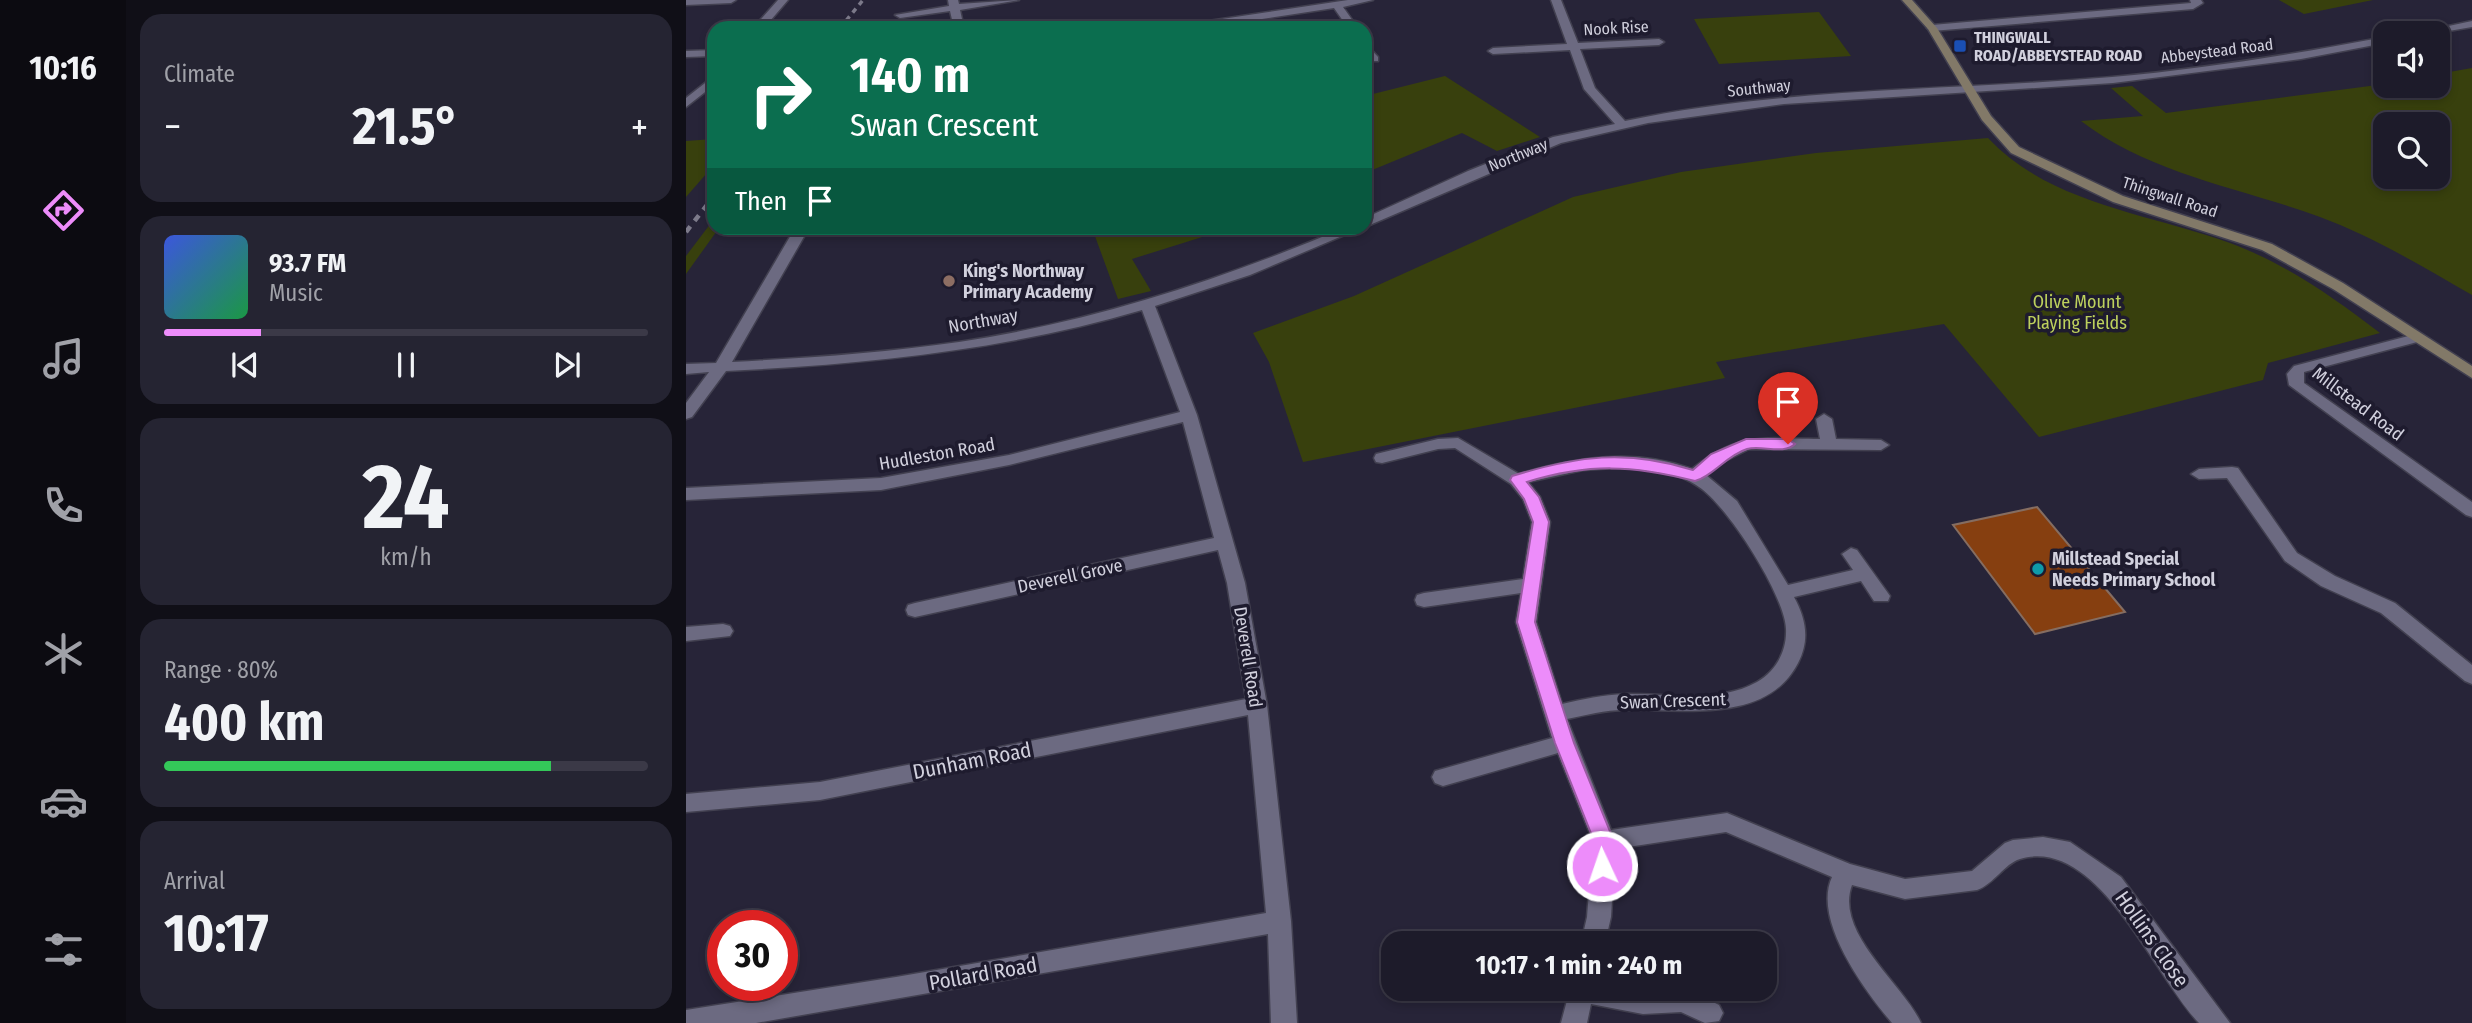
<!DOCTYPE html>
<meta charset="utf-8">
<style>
body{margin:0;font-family:"Fira Sans Condensed",sans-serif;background:#252432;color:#f1f3f6;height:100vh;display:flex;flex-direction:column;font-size:26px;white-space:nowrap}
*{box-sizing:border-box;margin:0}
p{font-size:23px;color:#a0a1a8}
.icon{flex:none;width:38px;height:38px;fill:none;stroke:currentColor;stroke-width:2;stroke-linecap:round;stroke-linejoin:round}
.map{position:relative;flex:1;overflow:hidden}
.sheet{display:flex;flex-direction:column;gap:14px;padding:14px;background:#100f17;width:560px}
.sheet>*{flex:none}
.banner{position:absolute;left:21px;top:21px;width:665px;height:214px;border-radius:21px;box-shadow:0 4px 10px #0003,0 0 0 2px #3b3947;background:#0b6e4f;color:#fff;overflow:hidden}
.fabs{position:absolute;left:1687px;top:21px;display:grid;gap:14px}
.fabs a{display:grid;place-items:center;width:77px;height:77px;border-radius:14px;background:#1d1b2a;box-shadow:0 4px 10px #0003,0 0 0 2px #3b3947;font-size:35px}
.speed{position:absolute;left:21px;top:910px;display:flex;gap:14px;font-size:35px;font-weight:700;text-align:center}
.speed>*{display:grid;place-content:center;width:91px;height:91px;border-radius:50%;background:#1d1b2a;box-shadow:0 4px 10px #0003,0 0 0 2px #3b3947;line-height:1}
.speed .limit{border:10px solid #d22;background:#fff;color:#111}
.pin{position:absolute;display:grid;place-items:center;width:60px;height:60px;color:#fff;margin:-72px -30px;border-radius:50% 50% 50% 0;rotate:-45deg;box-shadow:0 0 7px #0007}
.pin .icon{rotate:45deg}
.me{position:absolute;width:77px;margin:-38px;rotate:357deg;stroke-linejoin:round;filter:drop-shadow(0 0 5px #0008)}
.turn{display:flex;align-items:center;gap:24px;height:147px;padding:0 28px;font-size:32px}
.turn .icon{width:91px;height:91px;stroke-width:2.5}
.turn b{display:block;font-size:49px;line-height:60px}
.then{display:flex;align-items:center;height:66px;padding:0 28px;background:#0003;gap:14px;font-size:26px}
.big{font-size:52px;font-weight:700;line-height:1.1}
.sheet .tile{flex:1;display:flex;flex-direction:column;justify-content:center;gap:10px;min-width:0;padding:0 24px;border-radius:21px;background:#252432}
.sheet .dial{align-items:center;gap:0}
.dial b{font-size:91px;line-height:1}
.song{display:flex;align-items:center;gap:21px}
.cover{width:84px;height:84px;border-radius:10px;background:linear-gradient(135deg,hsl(230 70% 55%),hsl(140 70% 35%))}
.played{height:7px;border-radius:4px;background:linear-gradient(90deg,#ed8cfa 20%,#3b3947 20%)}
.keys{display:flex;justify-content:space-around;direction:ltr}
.heat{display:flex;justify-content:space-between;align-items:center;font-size:38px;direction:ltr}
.charge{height:10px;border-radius:5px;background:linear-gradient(90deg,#34c759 80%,#3b3947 0)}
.trip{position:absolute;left:695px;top:931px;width:396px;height:70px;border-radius:21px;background:#1d1b2a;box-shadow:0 4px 10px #0003,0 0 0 2px #3b3947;font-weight:700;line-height:70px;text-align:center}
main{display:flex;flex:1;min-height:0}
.dock{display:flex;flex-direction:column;width:126px;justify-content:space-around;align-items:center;background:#0c0b11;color:#a0a1a8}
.dock .icon{width:49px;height:49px}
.dock .selected{color:#ed8cfa}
.dock b{font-size:32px;color:#f1f3f6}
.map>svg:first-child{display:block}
</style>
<main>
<nav class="dock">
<b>10:16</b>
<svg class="icon selected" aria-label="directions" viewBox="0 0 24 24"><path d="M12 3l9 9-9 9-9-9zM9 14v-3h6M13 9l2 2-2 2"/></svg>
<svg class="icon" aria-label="music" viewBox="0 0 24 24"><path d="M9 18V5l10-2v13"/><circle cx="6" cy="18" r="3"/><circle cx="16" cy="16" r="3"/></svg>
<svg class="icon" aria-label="phone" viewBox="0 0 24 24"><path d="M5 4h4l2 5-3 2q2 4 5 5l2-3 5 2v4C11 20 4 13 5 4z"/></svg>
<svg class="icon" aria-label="climate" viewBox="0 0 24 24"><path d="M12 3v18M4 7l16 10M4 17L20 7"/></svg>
<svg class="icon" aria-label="car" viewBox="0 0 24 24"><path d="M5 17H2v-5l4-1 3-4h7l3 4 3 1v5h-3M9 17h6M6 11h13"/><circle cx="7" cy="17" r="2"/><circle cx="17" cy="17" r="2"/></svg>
<svg class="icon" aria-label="filters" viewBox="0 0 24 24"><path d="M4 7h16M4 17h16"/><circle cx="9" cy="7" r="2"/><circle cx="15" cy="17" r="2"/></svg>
</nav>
<section class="sheet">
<div class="tile"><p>Climate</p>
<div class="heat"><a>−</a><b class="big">21.5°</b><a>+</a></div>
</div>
<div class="tile">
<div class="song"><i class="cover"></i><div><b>93.7 FM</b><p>Music</p></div></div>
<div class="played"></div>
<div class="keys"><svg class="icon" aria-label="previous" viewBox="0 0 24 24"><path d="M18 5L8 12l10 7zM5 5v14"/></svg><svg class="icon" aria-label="pause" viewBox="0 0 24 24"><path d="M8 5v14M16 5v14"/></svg><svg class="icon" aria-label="next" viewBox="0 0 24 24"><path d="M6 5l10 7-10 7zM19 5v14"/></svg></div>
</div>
<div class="tile dial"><b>24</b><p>km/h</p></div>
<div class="tile"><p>Range · 80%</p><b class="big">400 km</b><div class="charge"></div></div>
<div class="tile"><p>Arrival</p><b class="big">10:17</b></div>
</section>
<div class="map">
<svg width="1786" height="1023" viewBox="0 0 1786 1023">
<rect width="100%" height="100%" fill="#272438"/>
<!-- green -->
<path fill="#38400d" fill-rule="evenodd" d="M 1593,0 L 1687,0 L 1618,14 Z
M 1133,12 L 1165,56 L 1033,64 L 1008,19 Z
M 1786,68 L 1786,295 C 1737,267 1688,237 1634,217 C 1552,187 1464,174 1395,121 L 1457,116 L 1425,88 L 1446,86 L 1480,113 L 1699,84 L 1752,86 L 1752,74 ZM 1699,124 L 1752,124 L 1752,177 L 1699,177 Z
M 759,76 L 854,137 L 811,151 L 776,133 L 679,173 L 679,96 Z
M 1302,138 C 1364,204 1462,213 1544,243 C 1602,265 1645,296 1694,333 L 1582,363 L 1577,380 L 1353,437 L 1258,324 L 1030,362 L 1039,378 L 617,462 L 583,362 L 567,333 L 668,296 L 887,197 L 995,172 L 1130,153 Z
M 28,139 L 28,165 L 0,197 L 0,141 Z
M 28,219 L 28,228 L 33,228 L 0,274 L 0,256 Z
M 406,228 L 545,228 L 446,259 L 465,291 L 432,299 Z"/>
<!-- building -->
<path fill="#863f10" stroke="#856d61" stroke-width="2" d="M 1351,507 L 1439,612 L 1349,634 L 1267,525 Z"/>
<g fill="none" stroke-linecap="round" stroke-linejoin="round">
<defs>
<path id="street" d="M 0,0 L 50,0 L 45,3 L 0,5 Z
M 92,0 L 102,0 L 78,28 L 67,28 Z
M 262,0 L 272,0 L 273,4 L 333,0 L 274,10 L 278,28 L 268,28 L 264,11 L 214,18 L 209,15 L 263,6 Z
M 662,0 L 687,0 L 657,7 L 672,28 L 662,28 L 648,8 L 516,28 L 491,28 L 496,25 Z
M 865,0 L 875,0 L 892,43 L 973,39 L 978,42 L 973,45 L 894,49 L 909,88 L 939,121 C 1099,87 1264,91 1426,77 C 1517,69 1609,54 1699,37 L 1699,43 L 1615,59 L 1427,83 L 1098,104 L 962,123 L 875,143 L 679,227 L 679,218 L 782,171 L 867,137 L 929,124 L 898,89 L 884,50 L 807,54 L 802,51 L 807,48 L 881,44 Z
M 1504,0 L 1515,0 L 1517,3 L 1507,9 L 1246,31 L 1241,28 L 1246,25 L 1505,3 Z
M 1786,21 L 1786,27 L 1751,33 L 1730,33 Z
M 679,43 L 692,57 L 692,61 L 684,61 L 679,54 Z
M 28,50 L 28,56 L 0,57 L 0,51 Z
M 28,76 L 28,85 L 0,107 L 0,98 Z
M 109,228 L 123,228 L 46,362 C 122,358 197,353 273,342 C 406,322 534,280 658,228 L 675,228 L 564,275 L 469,306 L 511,415 L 559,583 L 581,705 L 605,921 L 611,1023 L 585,1023 L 582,934 L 70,1023 L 0,1023 L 0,1010 L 210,977 L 580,913 L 562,715 L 134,800 L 0,812 L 0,794 L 134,782 L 560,699 L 541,583 L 532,550 L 229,617 L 222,615 L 220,610 L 222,605 L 229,603 L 528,538 L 497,422 L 323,465 L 195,490 L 0,500 L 0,488 L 195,478 L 323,455 L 494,412 L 456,310 C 320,350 181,364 40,371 L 6,417 L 0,419 L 0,403 L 23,372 L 0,374 L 0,364 L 30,363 Z
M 1730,334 L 1737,338 L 1735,341 L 1618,372 L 1618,383 L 1786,502 L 1786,517 L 1780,515 L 1603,385 L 1601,374 L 1608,366 Z
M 1138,414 L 1146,419 L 1150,439 L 1195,440 L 1203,445 L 1195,450 L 1063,449 L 1037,462 L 1020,475 L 1051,501 L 1102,585 L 1167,570 L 1156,554 L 1165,548 L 1171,550 L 1204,596 L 1202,601 L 1188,601 L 1175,581 L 1108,597 C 1120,619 1124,640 1112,663 C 1080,725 996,708 939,710 C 919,710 900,715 881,719 L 925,830 L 1041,813 L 1164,864 L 1219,879 L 1286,871 L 1319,843 L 1327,840 L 1357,837 L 1384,842 L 1435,877 L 1544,1023 L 1513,1023 C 1469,978 1412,835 1334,859 C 1318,864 1308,884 1291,890 L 1219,899 L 1166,885 C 1148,933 1218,985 1235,1023 L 1206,1023 C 1179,991 1126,920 1146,877 L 1040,832 L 929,849 L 925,917 L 919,943 L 895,943 L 901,917 L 907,841 L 872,753 L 757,786 L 749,783 L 746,777 L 749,771 L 866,738 L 830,622 L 835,593 L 738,607 L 731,605 L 729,600 L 731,595 L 738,593 L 837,579 L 846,522 L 837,499 L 825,484 L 769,448 L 752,449 L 696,463 L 690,462 L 688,458 L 690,454 L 752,439 L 772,438 L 833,474 C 891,457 949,448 1006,469 C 1054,431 1076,439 1134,439 L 1130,419 ZM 942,467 C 967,469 992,472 1013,487 C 1042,506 1099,596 1100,629 C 1101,651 1090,671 1071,682 C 1032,704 981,693 939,694 C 917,695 897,699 876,704 L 850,622 L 864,522 L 854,497 L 842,482 L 897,470 Z
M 1546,467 L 1552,468 L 1611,553 L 1649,576 L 1709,603 L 1786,665 L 1786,684 L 1779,681 L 1695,613 L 1635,586 L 1599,561 L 1541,478 L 1513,479 L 1505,474 L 1513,469 Z
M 37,624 L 44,626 L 47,631 L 44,636 L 0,641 L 0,627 Z
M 884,989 L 1012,989 L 1011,994 L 1033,1005 L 1037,1013 L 1033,1021 L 1019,1023 L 995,1012 L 957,1014 L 905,1004 L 901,1023 L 875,1023 Z"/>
<path id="secondary" d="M 1216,0 L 1226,0 L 1251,28 L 1305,116 L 1333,147 L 1437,196 L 1586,244 L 1657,283 L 1786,366 L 1786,378 L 1647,289 L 1576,250 L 1427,202 L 1325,153 L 1296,120 L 1242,29 Z"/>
</defs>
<!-- street casing -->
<use href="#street" stroke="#424050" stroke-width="3"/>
<!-- secondary casing -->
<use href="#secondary" stroke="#424050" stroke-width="3"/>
<!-- street -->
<use href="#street" fill="#6c6a81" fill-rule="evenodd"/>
<!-- secondary -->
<use href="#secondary" fill="#827968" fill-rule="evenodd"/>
<!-- rail-far1 -->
<path stroke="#7c7a8a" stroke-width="3.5" stroke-dasharray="5 5" stroke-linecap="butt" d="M 154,28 L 177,0"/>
<!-- rail -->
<path stroke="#7c7a8a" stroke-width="4.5" stroke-dasharray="7 7" stroke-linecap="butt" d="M 0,232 L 28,196"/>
</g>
<!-- route -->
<path fill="#ed8cfa" stroke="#9a5ba2" stroke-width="2" d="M 1060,439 L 1102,439 L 1109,444 C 1098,455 1076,445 1061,449 C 1041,455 1026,477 1009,481 C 947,465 903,463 841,482 L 853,497 L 863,522 L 849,622 L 888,743 L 928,841 L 923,873 L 916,875 L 909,873 L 906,866 L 908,841 L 869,743 L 831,622 L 847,522 L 838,499 L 824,480 L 826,476 C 891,456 940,449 1007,470 L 1025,454 Z"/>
<!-- markers -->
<rect fill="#1a4fb4" stroke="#1e1b2e" stroke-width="2.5" x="1267" y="39" width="14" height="14" rx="3.5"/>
<circle fill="#8d6e63" stroke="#1e1b2e" stroke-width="2.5" cx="263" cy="281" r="7"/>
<circle fill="#0f9aa8" stroke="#1e1b2e" stroke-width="2.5" cx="1352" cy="569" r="7"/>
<g text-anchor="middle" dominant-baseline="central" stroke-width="7" stroke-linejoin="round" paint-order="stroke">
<!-- far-street labels -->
<g font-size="16" fill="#d1d0dd" stroke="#1e1b2e">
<text transform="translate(930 28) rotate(-3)">Nook Rise</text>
<text transform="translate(1531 51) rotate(-7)">Abbeystead Road</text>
<text transform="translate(1073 88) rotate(-6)">Southway</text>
<text transform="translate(832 155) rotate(-22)">Northway</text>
<text transform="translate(1484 197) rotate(18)">Thingwall Road</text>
</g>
<!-- far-poi labels -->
<g font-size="16" font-weight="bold" fill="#d1d0dd" stroke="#1e1b2e" text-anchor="start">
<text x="1288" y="37">THINGWALL<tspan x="1288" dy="18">ROAD/ABBEYSTEAD ROAD</tspan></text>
</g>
<!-- poi labels -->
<g font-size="18" font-weight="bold" fill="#d1d0dd" stroke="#1e1b2e" text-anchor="start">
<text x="277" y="271">King's Northway<tspan x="277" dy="21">Primary Academy</tspan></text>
<text x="1366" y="559">Millstead Special<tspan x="1366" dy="21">Needs Primary School</tspan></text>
</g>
<!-- park labels -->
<g font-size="18" fill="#bdd05d" stroke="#1e1b2e">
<text x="1391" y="302">Olive Mount<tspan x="1391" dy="21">Playing Fields</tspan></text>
</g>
<!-- street labels -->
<g font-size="18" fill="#d1d0dd" stroke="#1e1b2e">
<text transform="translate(297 321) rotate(-10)">Northway</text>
<text transform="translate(1672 404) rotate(37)">Millstead Road</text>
<text transform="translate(251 454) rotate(-10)">Hudleston Road</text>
<text transform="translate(384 576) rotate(-12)">Deverell Grove</text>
<text transform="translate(562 657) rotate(81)">Deverell Road</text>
<text transform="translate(987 701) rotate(-2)">Swan Crescent</text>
</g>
<!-- near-street labels -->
<g font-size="21" fill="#d1d0dd" stroke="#1e1b2e">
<text transform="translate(286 761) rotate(-11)">Dunham Road</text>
<text transform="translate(1466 939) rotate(55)">Hollins Close</text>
<text transform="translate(297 974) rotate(-10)">Pollard Road</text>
</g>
</g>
</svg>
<div class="fabs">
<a><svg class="icon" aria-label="sound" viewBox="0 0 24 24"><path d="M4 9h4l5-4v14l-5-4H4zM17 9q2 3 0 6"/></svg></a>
<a><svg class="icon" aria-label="search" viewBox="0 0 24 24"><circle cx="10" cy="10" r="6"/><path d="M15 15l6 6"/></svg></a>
</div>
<div class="speed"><div class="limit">30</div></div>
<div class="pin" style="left:1102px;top:444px;background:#d93025"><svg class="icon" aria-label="arrive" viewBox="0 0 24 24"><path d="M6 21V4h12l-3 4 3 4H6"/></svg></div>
<svg class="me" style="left:916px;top:866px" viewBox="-20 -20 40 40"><circle r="17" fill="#ed8cfa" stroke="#fff" stroke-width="3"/><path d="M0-11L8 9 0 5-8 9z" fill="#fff"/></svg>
<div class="trip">10:17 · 1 min · 240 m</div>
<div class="banner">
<div class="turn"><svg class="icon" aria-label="right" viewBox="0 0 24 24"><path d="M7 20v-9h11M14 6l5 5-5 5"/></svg><div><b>140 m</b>Swan Crescent</div></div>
<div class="then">Then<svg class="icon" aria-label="arrive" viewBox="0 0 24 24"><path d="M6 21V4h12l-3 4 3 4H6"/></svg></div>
</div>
</div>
</main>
